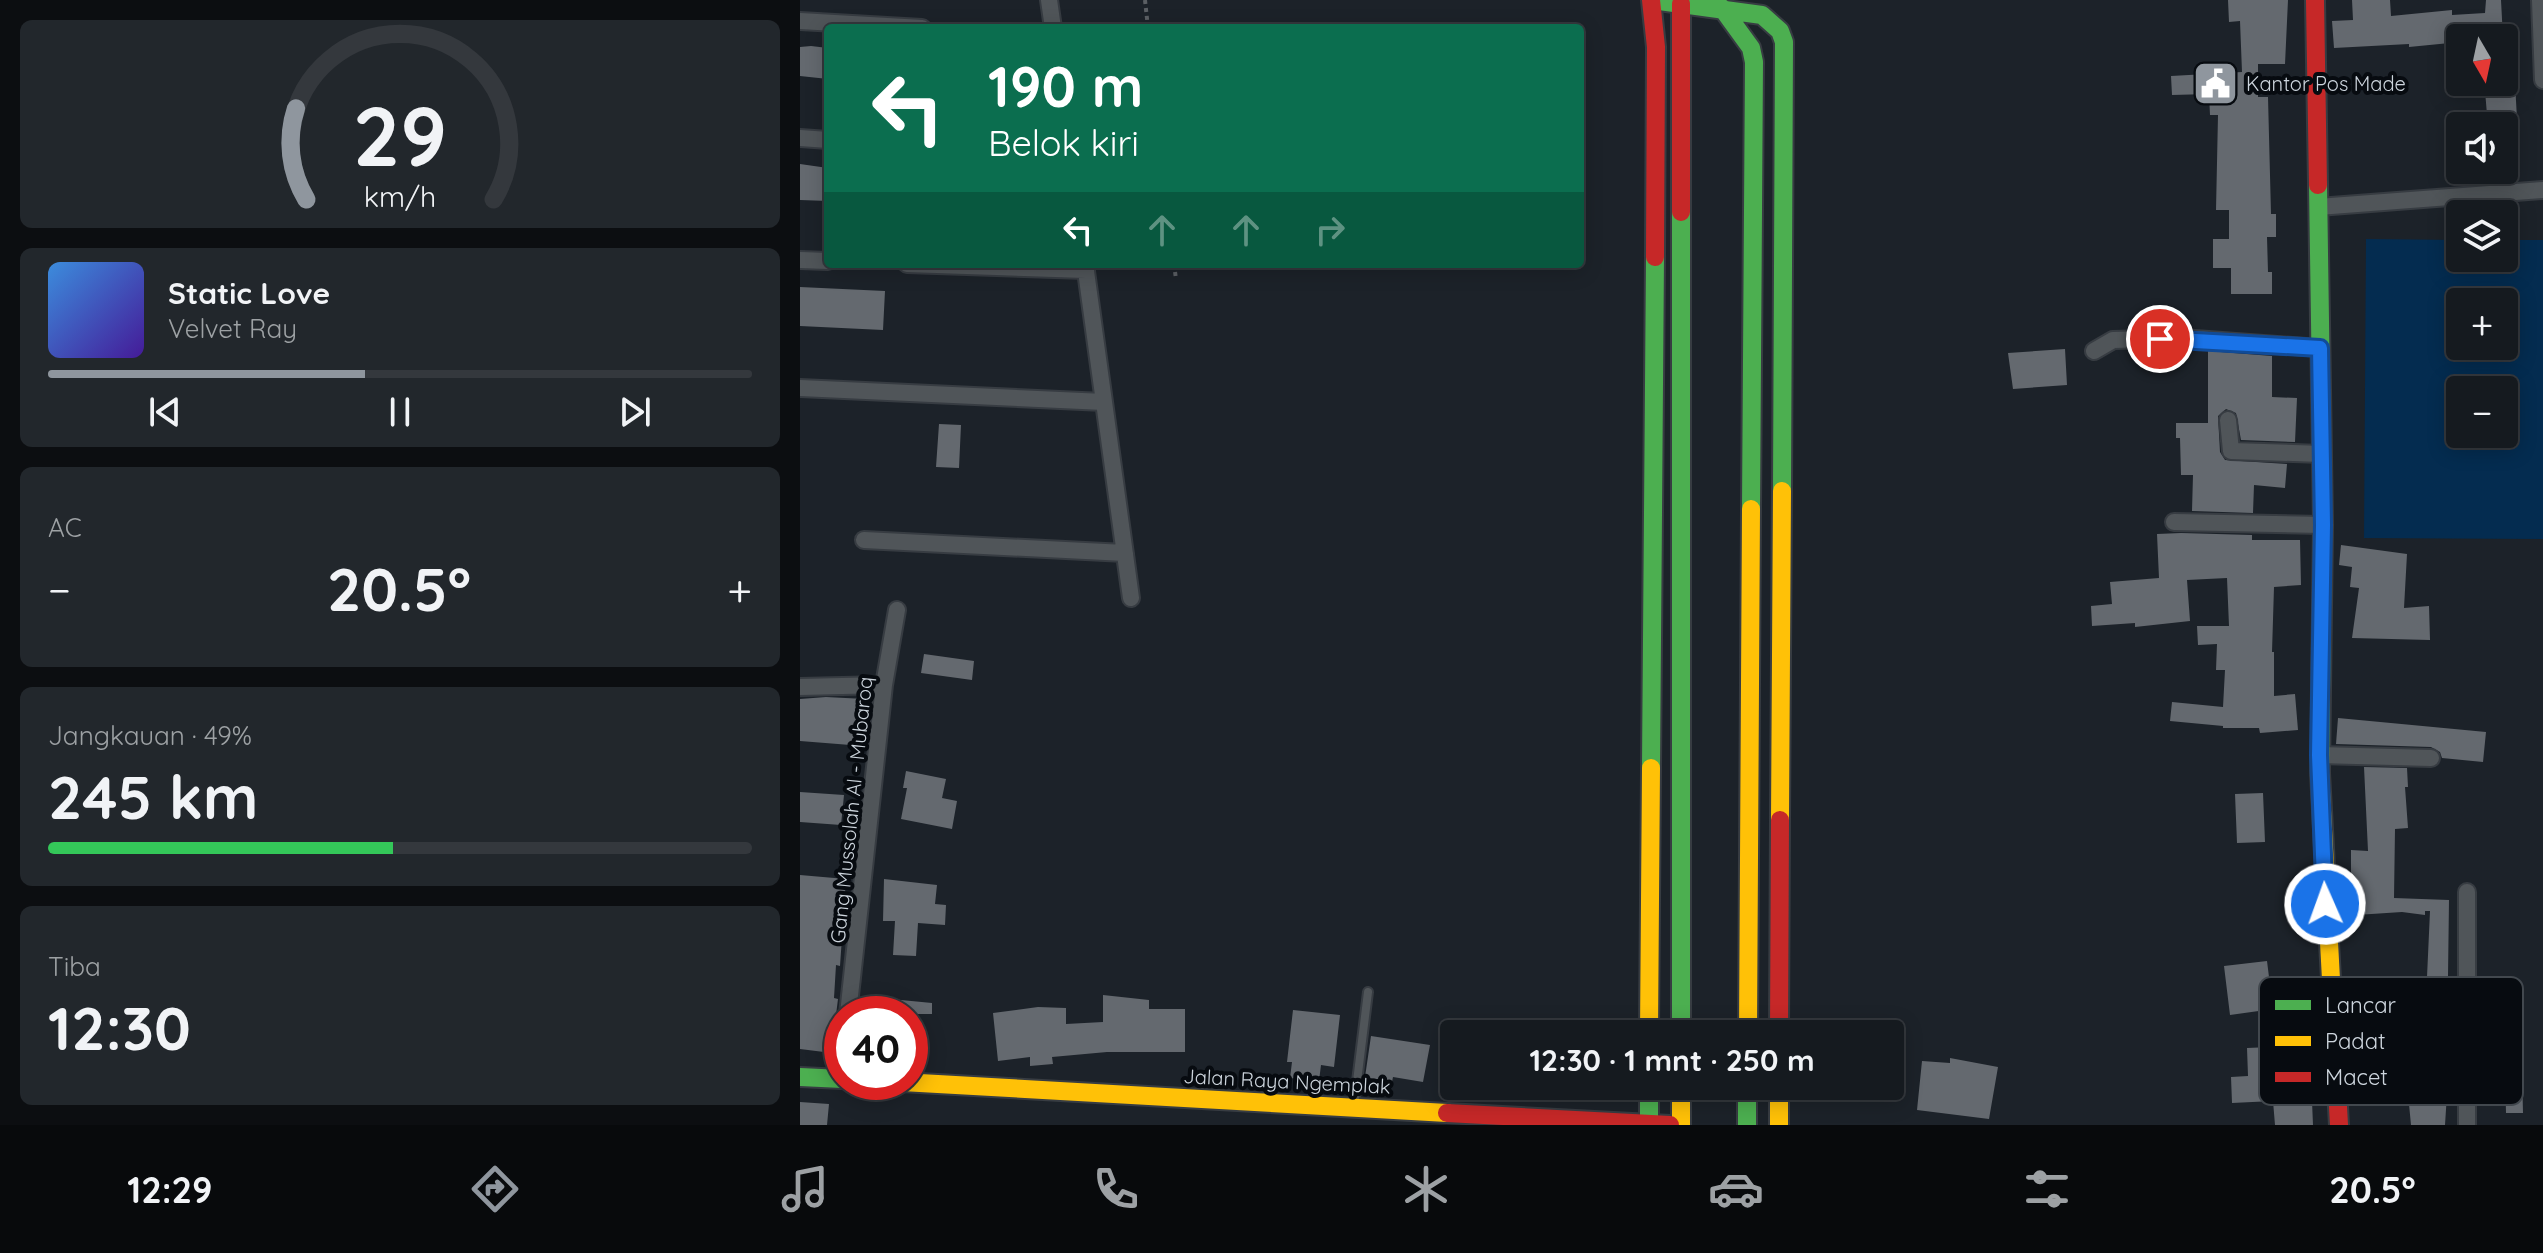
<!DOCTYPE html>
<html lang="id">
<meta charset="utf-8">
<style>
body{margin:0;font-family:Quicksand,sans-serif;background:#22272c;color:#f1f3f6;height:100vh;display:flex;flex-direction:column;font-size:30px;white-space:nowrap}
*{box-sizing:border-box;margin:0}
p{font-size:26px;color:#9da1a4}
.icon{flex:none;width:44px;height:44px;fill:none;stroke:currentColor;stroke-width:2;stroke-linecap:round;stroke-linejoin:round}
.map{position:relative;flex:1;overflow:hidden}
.details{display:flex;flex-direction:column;gap:20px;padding:20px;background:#0c0e11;width:800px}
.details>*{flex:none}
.hud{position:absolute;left:24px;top:24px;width:760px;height:244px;border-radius:8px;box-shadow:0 4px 20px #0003,0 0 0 2px #34383d;background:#0b6e4f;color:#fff;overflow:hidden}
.needle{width:52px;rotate:171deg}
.tools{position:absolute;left:1646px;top:24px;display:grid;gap:16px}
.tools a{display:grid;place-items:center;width:72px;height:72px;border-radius:8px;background:#151a1f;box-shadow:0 4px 20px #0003,0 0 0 2px #34383d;font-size:40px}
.speed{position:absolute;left:24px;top:996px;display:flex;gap:16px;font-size:40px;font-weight:700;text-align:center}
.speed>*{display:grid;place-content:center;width:104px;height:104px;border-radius:50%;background:#151a1f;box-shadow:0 4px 20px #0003,0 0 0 2px #34383d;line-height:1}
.speed .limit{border:12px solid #d22;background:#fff;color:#111}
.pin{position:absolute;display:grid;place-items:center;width:68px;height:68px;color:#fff;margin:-34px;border:4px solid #fff;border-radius:50%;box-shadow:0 2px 8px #0007}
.me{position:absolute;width:88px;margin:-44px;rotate:358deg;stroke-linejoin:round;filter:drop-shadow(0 0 6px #0008)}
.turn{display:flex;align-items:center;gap:28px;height:168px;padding:0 32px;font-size:36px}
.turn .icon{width:104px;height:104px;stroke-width:2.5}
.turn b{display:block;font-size:56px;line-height:68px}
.lanes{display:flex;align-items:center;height:76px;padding:0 32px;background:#0003;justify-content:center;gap:40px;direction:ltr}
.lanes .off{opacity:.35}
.big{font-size:60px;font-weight:700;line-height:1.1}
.details .tile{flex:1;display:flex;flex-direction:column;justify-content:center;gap:12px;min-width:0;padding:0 28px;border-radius:12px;background:#22272c}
.details .dial{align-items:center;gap:0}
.dial svg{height:208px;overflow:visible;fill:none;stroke:#34383d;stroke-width:7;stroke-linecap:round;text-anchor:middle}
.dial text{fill:#f1f3f6;stroke:none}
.song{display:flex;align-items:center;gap:24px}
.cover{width:96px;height:96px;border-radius:12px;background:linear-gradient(135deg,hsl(210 70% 55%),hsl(260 70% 35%))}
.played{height:8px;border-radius:4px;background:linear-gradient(90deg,#8f969e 45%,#34383d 45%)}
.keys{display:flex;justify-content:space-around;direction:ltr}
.heat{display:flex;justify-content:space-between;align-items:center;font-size:44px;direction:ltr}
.charge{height:12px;border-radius:6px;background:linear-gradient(90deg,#34c759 49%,#34383d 0)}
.trip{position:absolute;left:640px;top:1020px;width:464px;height:80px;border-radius:8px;background:#151a1f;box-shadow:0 4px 20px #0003,0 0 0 2px #34383d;font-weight:700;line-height:80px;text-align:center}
.menu{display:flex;height:128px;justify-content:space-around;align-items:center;background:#080a0c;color:#9da1a4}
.menu .icon{width:56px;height:56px}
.menu .active{color:#8f969e}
.menu b{font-size:36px;color:#f1f3f6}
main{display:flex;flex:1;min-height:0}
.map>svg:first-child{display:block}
</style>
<main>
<section class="details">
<div class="tile dial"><svg viewBox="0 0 100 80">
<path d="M14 69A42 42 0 1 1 86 69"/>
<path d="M14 69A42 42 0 0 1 10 34" stroke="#8f969e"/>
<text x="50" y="56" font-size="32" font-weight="700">29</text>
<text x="50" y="72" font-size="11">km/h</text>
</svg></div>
<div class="tile">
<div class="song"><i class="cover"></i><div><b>Static Love</b><p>Velvet Ray</p></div></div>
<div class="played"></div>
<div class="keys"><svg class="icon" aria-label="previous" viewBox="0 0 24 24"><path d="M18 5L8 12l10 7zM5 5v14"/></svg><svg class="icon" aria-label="pause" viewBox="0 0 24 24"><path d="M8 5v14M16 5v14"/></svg><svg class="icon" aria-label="next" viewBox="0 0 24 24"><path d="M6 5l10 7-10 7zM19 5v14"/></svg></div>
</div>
<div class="tile"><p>AC</p>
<div class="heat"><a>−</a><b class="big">20.5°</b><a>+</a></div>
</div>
<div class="tile"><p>Jangkauan · 49%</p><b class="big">245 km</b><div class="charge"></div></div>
<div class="tile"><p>Tiba</p><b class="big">12:30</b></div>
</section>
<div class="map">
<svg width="1743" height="1125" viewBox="0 0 1743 1125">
<rect width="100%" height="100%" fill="#1c2229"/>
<!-- green -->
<path fill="#042c50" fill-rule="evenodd" d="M 1566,239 L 1660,240 L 1660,258 L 1704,258 L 1704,240 L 1743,240 L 1743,539 L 1564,538 ZM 1660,302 L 1704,302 L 1704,346 L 1660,346 ZM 1660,390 L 1704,390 L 1704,434 L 1660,434 Z"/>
<!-- building -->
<path fill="#64696f" d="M 1428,0 L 1488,0 L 1485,64 L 1458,64 L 1458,97 L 1468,97 L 1471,214 L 1476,214 L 1476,237 L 1467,237 L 1468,272 L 1472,272 L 1472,294 L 1431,294 L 1431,268 L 1413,268 L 1413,239 L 1429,239 L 1429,210 L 1416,210 L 1418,115 L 1410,115 L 1409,94 L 1372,95 L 1371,76 L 1442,72 L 1440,21 L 1429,22 Z
M 1552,0 L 1590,0 L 1591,16 L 1652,10 L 1652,15 L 1685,13 L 1686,0 L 1701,0 L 1703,38 L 1660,38 L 1660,42 L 1609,47 L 1609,44 L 1534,48 L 1532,21 L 1553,20 Z
M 11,46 L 28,48 L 28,79 L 0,76 L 0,47 Z
M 1699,82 L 1715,82 L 1720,175 L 1704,176 L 1704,126 L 1688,126 L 1685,91 L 1699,90 Z
M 0,164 L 28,168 L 28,201 L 0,200 Z
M 0,287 L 85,291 L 83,330 L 0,326 Z
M 1265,349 L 1267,385 L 1213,389 L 1208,353 Z
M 1408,351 L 1472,356 L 1472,397 L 1497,398 L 1495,442 L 1441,440 L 1436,413 L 1426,409 L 1418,416 L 1420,452 L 1425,460 L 1487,464 L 1485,488 L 1454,485 L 1453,513 L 1392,511 L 1393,475 L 1381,475 L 1380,438 L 1376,438 L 1376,423 L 1408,423 Z
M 139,424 L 161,425 L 159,468 L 136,467 Z
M 1381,533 L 1452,535 L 1452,540 L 1500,540 L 1501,585 L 1474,587 L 1472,652 L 1474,652 L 1474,696 L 1495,694 L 1498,730 L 1460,733 L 1459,728 L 1423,728 L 1423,726 L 1370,721 L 1372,702 L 1423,707 L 1425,670 L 1416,670 L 1417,644 L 1398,645 L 1397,626 L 1429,626 L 1427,578 L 1387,580 L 1390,621 L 1335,627 L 1335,623 L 1292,626 L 1291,606 L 1312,604 L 1310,582 L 1359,578 L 1357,534 Z
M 1541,545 L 1607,554 L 1604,608 L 1629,606 L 1630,640 L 1552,638 L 1559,588 L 1550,587 L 1552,567 L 1539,565 Z
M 124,654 L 174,661 L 172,680 L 121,673 Z
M 26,697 L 65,699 L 63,746 L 0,741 L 0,699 Z
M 1538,718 L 1686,732 L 1683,762 L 1642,758 L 1640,752 L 1631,747 L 1536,744 Z
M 1564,767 L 1607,768 L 1608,787 L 1605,787 L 1608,828 L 1595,829 L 1594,898 L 1649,900 L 1648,976 L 1627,977 L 1630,911 L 1625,911 L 1625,915 L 1602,912 L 1556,915 L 1554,879 L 1551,879 L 1551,850 L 1568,851 Z
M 106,771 L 146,779 L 142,798 L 157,801 L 152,829 L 101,819 L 107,788 L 103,788 Z
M 0,792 L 44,795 L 41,825 L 0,822 Z
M 1463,793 L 1465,842 L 1437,843 L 1435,794 Z
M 0,875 L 46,879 L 40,966 L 36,965 L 34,998 L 38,999 L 33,1039 L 25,1038 L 24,1052 L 0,1049 Z
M 84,879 L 137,885 L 135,904 L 146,905 L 145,925 L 118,923 L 116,956 L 93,955 L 95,921 L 83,921 Z
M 1467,961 L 1473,1009 L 1430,1015 L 1424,966 Z
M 303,995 L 349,1000 L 349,1009 L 385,1009 L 385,1052 L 307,1052 L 252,1057 L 253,1064 L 230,1066 L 230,1057 L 198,1061 L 193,1013 L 238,1007 L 266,1008 L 266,1024 L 303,1022 Z
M 70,997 L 132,1003 L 132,1014 L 68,1014 Z
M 1623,1006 L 1640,1006 L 1639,1048 L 1642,1048 L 1647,1094 L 1645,1125 L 1611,1125 L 1604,1052 L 1624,1050 Z
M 493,1010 L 540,1015 L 534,1067 L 521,1065 L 519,1081 L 490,1078 L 492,1062 L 487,1062 Z
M 571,1036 L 630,1045 L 623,1082 L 593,1077 L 592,1082 L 565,1077 Z
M 1496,1046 L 1500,1102 L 1512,1101 L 1513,1125 L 1475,1125 L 1473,1101 L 1432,1103 L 1431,1077 L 1448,1076 L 1447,1048 Z
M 1150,1058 L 1198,1067 L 1189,1119 L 1117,1110 L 1122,1061 L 1150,1063 Z
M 1722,1070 L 1723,1113 L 1706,1113 L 1705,1071 Z
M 0,1102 L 29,1104 L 27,1125 L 0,1125 Z"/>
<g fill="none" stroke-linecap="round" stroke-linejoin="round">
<defs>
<path id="lane" d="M 554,1106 L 568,992"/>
<path id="street" d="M 249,0 L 253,28
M 1740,0 L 1743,80
M 0,21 L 122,28
M 0,138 L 28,140
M 1518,207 L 1743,190
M 0,260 L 28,261
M 107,264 L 286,270
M 285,264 L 331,598
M 1294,351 L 1313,340 L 1381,338 L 1520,348
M 0,388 L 304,402
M 1428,420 L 1431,451 L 1522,454
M 1374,522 L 1523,525
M 64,540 L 325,553
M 0,687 L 84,685
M 1519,755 L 1631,758
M 1667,892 L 1667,1125
M 48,1014 L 84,685 L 97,610"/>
<path id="fast" d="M 852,0 L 962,15 L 980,31 L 984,42 L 982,491
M 922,8 L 951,48 L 954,62 L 951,509
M 1518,185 L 1523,525 L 1520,773
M 881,212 L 881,1034
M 851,768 L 855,257
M 0,1077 L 42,1079
M 849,1086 L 849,1125
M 947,1086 L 947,1125"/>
<path id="slow" d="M 1520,773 L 1533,1017
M 980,820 L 982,491
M 849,1034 L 851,768
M 948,1034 L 951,509
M 102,1082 L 647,1113
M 881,1086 L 881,1125
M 979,1086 L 979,1125"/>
<path id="jam" d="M 851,0 L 856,47 L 855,257
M 1515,0 L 1518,185
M 881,4 L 881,212
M 1533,1017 L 1539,1125
M 979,1034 L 980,820
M 647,1113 L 870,1125"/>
</defs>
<!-- lane casing -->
<use href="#lane" stroke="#373c42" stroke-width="12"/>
<!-- street casing -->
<use href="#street" stroke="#373c42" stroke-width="20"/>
<!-- fast casing -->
<use href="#fast" stroke="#373c42" stroke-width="22"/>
<!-- slow casing -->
<use href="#slow" stroke="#373c42" stroke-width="22"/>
<!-- jam casing -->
<use href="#jam" stroke="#373c42" stroke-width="22"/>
<!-- path -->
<path stroke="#5b5f64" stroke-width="4" stroke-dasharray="4 4" stroke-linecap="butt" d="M 345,0 L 348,28
M 374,264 L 376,279"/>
<!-- lane -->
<use href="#lane" stroke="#505559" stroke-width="8"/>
<!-- street -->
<use href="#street" stroke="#505559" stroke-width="16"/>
<!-- fast -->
<use href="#fast" stroke="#4caf50" stroke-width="18"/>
<!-- slow -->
<use href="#slow" stroke="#ffc107" stroke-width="18"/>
<!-- jam -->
<use href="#jam" stroke="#c62828" stroke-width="18"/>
</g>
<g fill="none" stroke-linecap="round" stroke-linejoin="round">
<defs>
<path id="route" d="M 1360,339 L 1520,348 L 1523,525 L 1519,755 L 1525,904"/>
</defs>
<!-- route casing -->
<use href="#route" stroke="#114b97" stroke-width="20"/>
<!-- route -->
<use href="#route" stroke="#1a73e8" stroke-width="14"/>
</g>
<!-- icons -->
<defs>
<symbol id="civic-square" viewBox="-11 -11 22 22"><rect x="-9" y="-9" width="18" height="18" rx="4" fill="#8f969e" stroke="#070b10"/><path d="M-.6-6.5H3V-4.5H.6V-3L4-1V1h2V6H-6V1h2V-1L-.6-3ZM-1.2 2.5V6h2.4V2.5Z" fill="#fff"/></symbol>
</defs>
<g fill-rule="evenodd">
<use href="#civic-square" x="1390" y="58" width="51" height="51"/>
</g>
<g text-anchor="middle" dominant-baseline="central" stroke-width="8" stroke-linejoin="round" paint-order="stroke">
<!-- poi labels -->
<g font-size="20" fill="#cdd5dd" stroke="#070b10" text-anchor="start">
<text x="1446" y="83">Kantor Pos Made</text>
</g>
<!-- street labels -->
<g font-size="20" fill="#cdd5dd" stroke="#070b10">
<text transform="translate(51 810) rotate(-84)">Gang Mussolah Al - Mubaroq</text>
<text transform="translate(487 1081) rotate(3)">Jalan Raya Ngemplak</text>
</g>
</g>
<!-- legend -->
<rect x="1459" y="977" width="264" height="128" rx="12" fill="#070b10" stroke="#42484e" stroke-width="2"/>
<rect x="1475" y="1000" width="36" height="10" fill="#4caf50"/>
<rect x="1475" y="1036" width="36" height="10" fill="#ffc107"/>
<rect x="1475" y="1072" width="36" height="10" fill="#c62828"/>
<g font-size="22" fill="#cdd5dd">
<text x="1525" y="1013">Lancar</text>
<text x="1525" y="1049">Padat</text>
<text x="1525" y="1085">Macet</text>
</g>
</svg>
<div class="tools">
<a><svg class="needle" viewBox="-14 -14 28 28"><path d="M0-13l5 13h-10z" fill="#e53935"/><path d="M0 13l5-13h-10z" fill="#9da1a4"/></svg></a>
<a><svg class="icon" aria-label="sound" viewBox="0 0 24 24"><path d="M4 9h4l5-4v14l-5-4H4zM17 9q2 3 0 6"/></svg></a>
<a><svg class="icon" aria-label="layers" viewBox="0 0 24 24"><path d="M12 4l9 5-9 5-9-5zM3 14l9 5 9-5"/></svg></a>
<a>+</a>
<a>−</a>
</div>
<div class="speed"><div class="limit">40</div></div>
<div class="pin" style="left:1360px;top:339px;background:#d93025"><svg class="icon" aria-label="arrive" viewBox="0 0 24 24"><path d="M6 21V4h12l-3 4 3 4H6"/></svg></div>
<svg class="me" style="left:1525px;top:904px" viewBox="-20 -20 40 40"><circle r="17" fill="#1a73e8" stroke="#fff" stroke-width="3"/><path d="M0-11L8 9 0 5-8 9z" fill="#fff"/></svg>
<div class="trip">12:30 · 1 mnt · 250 m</div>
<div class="hud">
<div class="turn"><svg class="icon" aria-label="left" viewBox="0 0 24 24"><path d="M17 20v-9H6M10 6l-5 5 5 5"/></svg><div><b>190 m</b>Belok kiri</div></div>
<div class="lanes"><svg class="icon" aria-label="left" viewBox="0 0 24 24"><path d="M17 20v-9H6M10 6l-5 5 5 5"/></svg><svg class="icon off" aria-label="ahead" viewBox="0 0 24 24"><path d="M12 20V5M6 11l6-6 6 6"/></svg><svg class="icon off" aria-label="ahead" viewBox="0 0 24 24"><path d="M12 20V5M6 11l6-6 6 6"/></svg><svg class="icon off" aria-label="right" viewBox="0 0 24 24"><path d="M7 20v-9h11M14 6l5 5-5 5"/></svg></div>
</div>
</div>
</main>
<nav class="menu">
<b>12:29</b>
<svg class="icon active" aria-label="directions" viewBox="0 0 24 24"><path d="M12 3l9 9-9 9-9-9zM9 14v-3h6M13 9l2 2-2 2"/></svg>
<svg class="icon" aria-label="music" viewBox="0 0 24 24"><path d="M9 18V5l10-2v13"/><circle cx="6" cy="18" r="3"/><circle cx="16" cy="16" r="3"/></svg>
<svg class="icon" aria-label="phone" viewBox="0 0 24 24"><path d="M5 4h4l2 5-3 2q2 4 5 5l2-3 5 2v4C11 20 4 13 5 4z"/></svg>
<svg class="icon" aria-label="climate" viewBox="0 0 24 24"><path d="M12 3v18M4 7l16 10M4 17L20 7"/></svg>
<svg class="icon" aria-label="car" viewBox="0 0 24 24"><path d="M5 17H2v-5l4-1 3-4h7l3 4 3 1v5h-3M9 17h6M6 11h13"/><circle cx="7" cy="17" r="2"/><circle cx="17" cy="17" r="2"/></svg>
<svg class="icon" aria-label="filters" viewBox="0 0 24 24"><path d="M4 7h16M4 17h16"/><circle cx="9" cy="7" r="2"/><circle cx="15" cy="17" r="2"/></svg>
<b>20.5°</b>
</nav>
